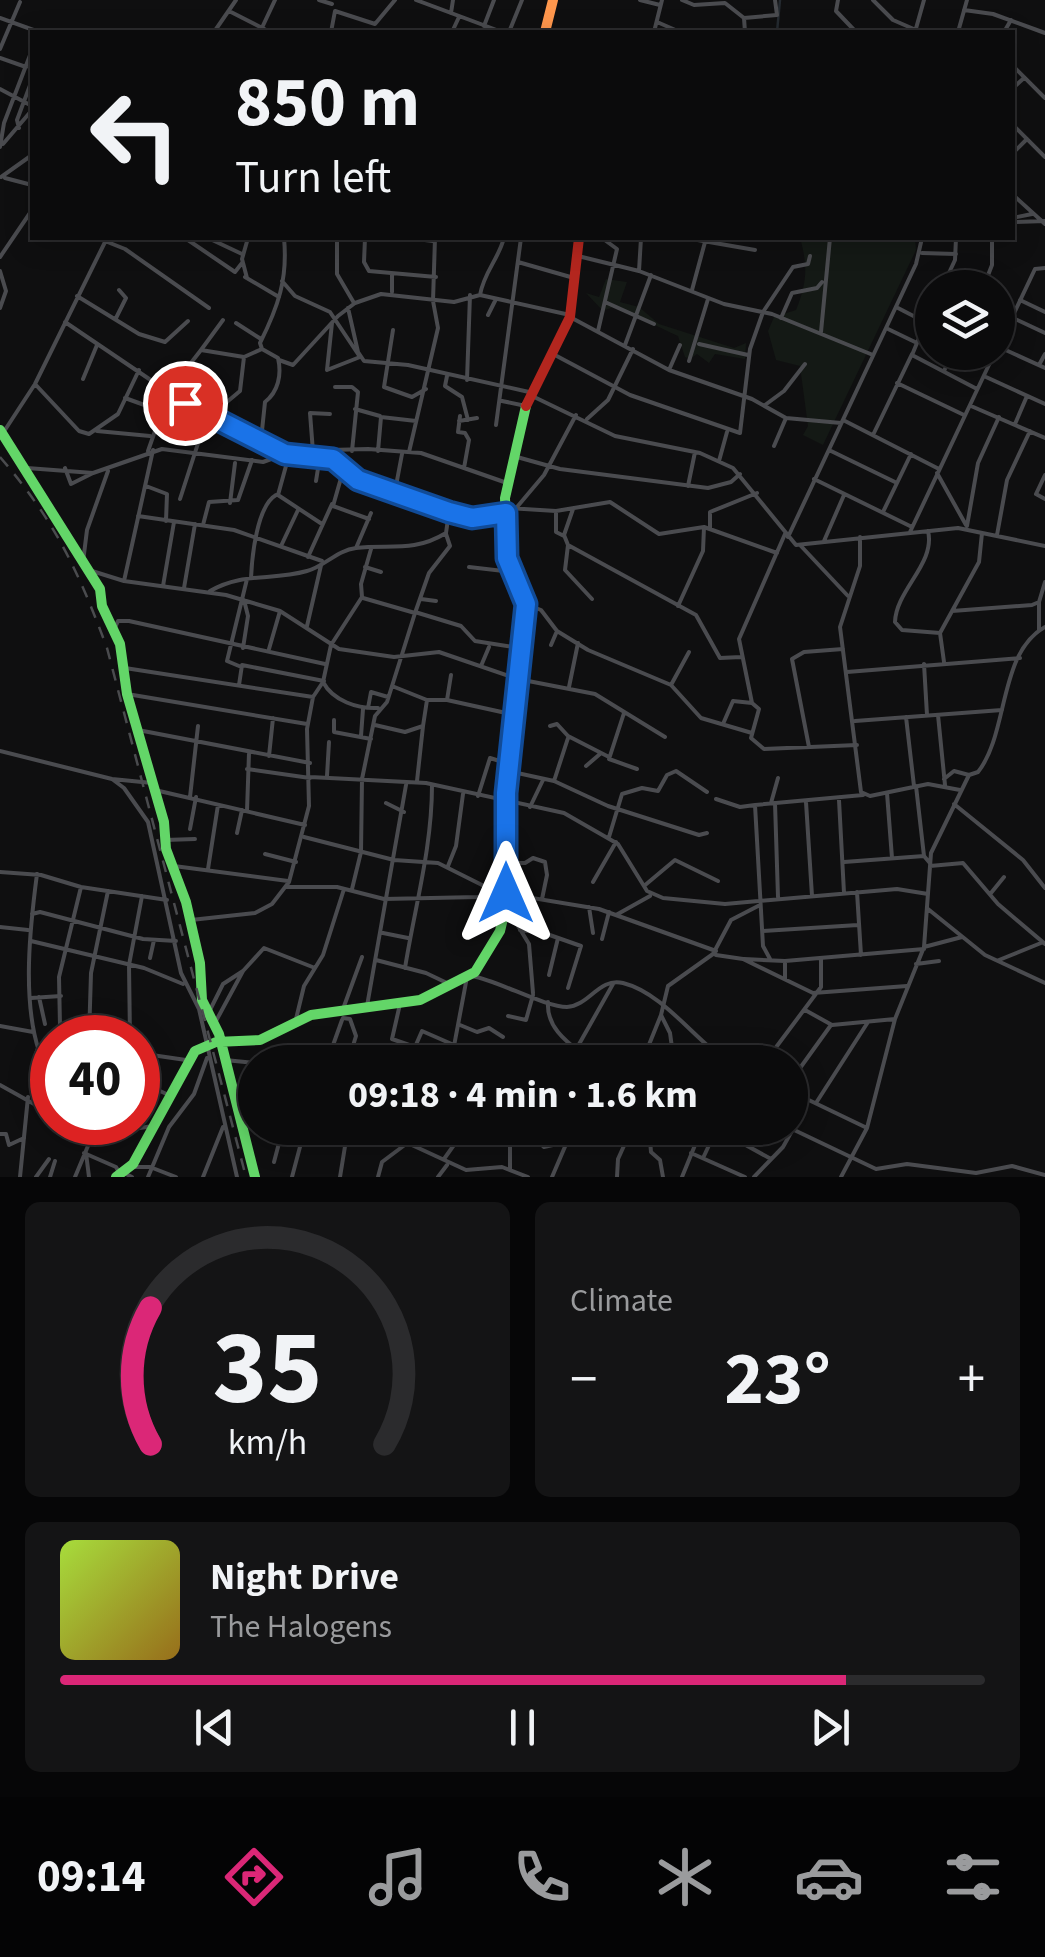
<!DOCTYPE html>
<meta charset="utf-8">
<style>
body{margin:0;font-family:"Source Sans 3",sans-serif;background:#141415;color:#f1f3f6;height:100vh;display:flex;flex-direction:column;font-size:38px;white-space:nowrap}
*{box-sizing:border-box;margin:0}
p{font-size:32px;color:#9a9b9d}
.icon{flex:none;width:55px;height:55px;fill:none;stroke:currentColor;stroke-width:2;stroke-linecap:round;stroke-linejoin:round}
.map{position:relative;height:1177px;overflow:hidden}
.drawer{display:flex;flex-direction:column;gap:25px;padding:25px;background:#060607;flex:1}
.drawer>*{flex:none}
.hud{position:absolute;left:30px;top:30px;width:985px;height:210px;border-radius:0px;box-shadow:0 5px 25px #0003,0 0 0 2px #2b2b2d;background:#0b0b0c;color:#f1f3f6;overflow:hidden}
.controls{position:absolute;left:915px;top:270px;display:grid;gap:20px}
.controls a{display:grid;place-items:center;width:100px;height:100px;border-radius:50%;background:#0b0b0c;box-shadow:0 5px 25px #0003,0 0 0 2px #2b2b2d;font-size:50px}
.speed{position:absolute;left:30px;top:1015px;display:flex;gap:20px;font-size:50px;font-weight:700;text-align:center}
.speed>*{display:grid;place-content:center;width:130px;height:130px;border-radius:50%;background:#0b0b0c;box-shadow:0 5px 25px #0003,0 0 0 2px #2b2b2d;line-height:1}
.speed .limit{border:15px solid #d22;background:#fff;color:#111}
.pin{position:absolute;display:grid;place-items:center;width:85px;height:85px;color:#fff;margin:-42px;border:5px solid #fff;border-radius:50%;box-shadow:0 2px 10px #0007}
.me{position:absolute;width:110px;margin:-55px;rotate:0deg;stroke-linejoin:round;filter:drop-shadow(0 0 8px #0008)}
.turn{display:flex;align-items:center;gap:35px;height:210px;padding:0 40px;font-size:45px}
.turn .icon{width:130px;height:130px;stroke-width:2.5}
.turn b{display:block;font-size:70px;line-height:85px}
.big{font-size:75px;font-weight:700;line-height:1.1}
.drawer .widget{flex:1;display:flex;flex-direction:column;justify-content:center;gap:15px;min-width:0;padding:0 35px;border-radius:15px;background:#141415}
.drawer .dial{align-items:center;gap:0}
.dial svg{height:260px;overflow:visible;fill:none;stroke:#2b2b2d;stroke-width:7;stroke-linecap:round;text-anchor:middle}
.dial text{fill:#f1f3f6;stroke:none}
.song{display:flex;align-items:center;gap:30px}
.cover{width:120px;height:120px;border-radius:15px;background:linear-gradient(135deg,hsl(80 70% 55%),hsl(40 70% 35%))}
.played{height:10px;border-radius:5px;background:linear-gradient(90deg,#db2777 85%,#2b2b2d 85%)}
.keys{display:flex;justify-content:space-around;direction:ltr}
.heat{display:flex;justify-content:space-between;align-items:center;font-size:55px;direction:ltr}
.drawer .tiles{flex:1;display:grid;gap:25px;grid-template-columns:1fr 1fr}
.widget:last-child{grid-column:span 2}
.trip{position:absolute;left:238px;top:1045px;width:570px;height:100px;border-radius:50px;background:#0b0b0c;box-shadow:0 5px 25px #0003,0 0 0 2px #2b2b2d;font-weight:700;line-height:100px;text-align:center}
.menu{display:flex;height:160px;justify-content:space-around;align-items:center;background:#040405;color:#9a9b9d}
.menu .icon{width:70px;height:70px}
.menu .selected{color:#db2777}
.menu b{font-size:45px;color:#f1f3f6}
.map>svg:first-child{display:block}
</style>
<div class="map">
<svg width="1045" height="1177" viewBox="0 0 1045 1177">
<rect width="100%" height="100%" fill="#0f0f10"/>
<!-- green -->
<path fill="#141915" d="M 800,238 L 915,238 L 916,250 L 823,445 L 803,435 L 808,426 L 800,366 L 776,360 L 768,331 L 774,317 L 796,310 C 807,283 808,266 800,238 Z
M 606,279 L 627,282 L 620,302 L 639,307 L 659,324 L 734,348 L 746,343 L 745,359 L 715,354 L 709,363 L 697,354 L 690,359 L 685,357 L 678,336 C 656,326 634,314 613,307 L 603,311 L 586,293 L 599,297 Z"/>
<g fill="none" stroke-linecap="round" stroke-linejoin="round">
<!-- stream -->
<path stroke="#242a30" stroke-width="2.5" d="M 777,32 L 780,0"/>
<!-- street -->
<path stroke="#4a4b4f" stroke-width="4" d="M 319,0 L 332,4
M 416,0 L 502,32
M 640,0 L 660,5
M 682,0 L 694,5 L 725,3 L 744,18 L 745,32
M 838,0 L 836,11 L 856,32
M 873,0 L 893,20 L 916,30
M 964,10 L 993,14 L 1045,33
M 229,11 L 270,32
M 451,13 L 453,0
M 0,18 L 39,32
M 744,18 L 777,15 L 775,0
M 657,22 L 680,32
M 484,26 L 494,0
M 214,32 L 236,0
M 260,32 L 275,0
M 331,32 L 335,11 L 375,24 L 395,0
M 452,32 L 459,17
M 509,32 L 522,0
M 654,32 L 662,0
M 915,32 L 924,0
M 958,32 L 967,0
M 1004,32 L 1011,20
M 0,49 L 20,2
M 0,58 L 26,67
M 1012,65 L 1045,98
M 0,89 L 32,106
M 1012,89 L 1024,78
M 1012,124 L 1045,157
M 19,128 L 17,120 L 32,80
M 3,144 L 32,110
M 0,147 L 4,123 L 32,50
M 1012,154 L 1027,139
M 1,177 L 32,155
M 5,178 L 32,185
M 1012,194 L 1045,224
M 1012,218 L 1032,214
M 1012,222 L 1045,221
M 185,238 L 235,272 L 242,263
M 208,238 L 242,254
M 337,238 L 337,274 L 354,303
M 365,238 L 364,262 L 369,271 L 436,277
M 408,238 L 433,241
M 686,238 L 755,250
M 105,241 L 125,249 L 209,308
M 922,253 L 956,254
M 578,256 L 639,271 L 724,304 L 772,314 L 873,355
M 0,257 L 32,210
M 518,262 L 574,278
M 0,271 L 6,291 L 0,308
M 639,271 L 641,238
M 245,277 L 279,297
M 247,278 L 242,259 L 248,238
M 282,281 L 295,296 L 330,312 L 360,357 L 327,370 L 332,323
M 942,288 L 955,260 L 956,238
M 983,288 L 992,265 L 992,238
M 692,290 L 705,242
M 392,292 L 392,274
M 480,295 C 484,272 498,260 504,238
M 77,296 L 139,334 L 165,342 L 188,321
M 1020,300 L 1045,312
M 605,302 L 654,324
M 932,307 L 912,355 L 977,389
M 348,308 L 358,352 L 364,361 L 408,365 L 529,392
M 898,308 L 925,322
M 488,315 L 496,299
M 570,317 L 669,370 L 752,399 L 786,418 L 841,423
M 116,318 L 126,298 L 119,290
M 781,318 L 792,293 L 817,288 L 822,282
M 1013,318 L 1045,333
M 65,322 L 192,408 L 285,453 L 333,459 L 358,480 L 466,516 L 506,513
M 236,323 L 261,339
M 888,329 L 915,342
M 393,330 L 384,387 L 412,397 L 426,389
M 598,331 L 617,249 L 602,238
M 821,332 L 830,238
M 699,344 L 748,355
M 625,345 L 651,275
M 998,347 L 1035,269 L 1045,268
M 999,347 L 1045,368
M 201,350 L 223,320
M 553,354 L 630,395 L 740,433 L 750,349 L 763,312 L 793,267 L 808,264 L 810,256
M 279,360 L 293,365 L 338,316 L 355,303 L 381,294 L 454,302 L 480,295 L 570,315
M 689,361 L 708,299
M 1039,365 L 1045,354
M 669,370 L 680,345
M 944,371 L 953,352
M 447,376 L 445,386 L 462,397 L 468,420
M 986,377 L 1045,404
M 83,379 L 97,345
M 467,380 L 470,295
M 897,383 L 964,415
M 35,384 L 79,431 L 89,434 L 118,414 L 139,370
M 335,387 L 352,387 L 358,392 L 352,451
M 530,395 L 615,436 L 700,453 L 733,468 L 796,545 L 958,528 L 1045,546
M 125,398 L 161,411
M 502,401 L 526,406
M 765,405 L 784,391 L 805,364
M 971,406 L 1045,438
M 355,409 L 380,416
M 460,416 L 458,432 L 465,433 L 469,440 L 464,468
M 209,417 L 240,391 L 244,357
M 587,419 L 608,400 L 633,349
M 459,421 L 477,418
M 845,421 L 939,469
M 1015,424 L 1027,396
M 496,425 L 521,238
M 97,431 L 150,436
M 3,433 L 35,384 L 107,238
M 873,435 L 912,354
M 261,440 L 265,402 C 278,392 282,375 278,358 L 262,349 L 260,343 C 278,307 288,279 284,238
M 774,446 L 786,418
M 829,450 L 897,483
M 148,451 L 169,391 L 201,350 L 244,357 L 262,349
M 378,451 L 381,417 L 416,421
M 313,452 L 310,413 L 330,414
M 409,452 L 438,328 L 433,301 L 435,238
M 289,455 L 278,495 L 322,524
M 517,457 L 560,469 L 708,488 L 731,482 L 740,474
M 719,461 L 727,432
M 27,468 L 93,473 L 162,449 L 263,462 L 293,451 L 368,449 L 421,453 L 507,483
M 65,468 L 71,484 L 93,473
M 343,471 L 333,506 L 369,519
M 937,473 L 966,525
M 1045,475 L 1036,494 L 1045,499
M 814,479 L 912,527
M 316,481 L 320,456
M 146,486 L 167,494 L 166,521
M 688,486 L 695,452
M 395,491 L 402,454
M 180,499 L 202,431
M 230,503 L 235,463
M 517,507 L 544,475 L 576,415
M 506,508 L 556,511 L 610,502 L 659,534 L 704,527 L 777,553
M 573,509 L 564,535 L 568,545 L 565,570 L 592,599
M 556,511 L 556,532 L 564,536
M 883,512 L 911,454
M 138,516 L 234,530 L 322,561 L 307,626
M 203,525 L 209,502 L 238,500 L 252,460
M 967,526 L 978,463 L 999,417
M 710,529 L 710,512 L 757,493
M 928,531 C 936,563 896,590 895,622 L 902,630 L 940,633
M 910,532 L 995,352
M 997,535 L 1007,480 L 1030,431
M 788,537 L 916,264 L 922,238
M 860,537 L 860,566 L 840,627 L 861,792 L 870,796 L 928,784 L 960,790
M 824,541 L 844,495
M 568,545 L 696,615 L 720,658 L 741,657
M 800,545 L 848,596
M 281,546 L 298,510
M 356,548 L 371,513
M 308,557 L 332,504
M 83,562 L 87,530 L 108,471
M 365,567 L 381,572
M 469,567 L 513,572
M 92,571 L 124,581 L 226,595 L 280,611 L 339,649 L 394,657 L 439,652 L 518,679 L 595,694 L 665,737
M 251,578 C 252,556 257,506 276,495
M 124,581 L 153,450
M 163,586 L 174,522
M 184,588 L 195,524
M 210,591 C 243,572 271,581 307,571 C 324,567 337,550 356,548 C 389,544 413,553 446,533 L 449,512
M 421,599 L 436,601
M 525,604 L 541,610 L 557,631 L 588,650 L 671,685 L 701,718 L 752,733
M 678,606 L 703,551 L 704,527
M 952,611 L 1032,605 L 1039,602 L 1045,582
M 415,612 L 461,626 L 475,641 L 520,648
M 415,613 L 429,573 L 450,546 L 446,534
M 114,630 L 118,621 L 129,621 L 325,664
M 1039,630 L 1039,602
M 551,645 L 557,631
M 243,648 L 248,616 L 244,600
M 269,649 L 280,611
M 944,662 L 940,633 L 979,562 L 982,533
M 924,664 L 927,715
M 239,666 L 227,661 L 247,579
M 481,666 L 489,647
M 125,668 L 313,697
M 847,672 L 1020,658
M 451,675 L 447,700 L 515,715
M 323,682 C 333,701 358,709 378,708
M 239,685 L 242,665 L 324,681
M 671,685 L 689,652
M 569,687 L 578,643
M 127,694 L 307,724
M 427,700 L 447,700
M 752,703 L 739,639 L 785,534
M 368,708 L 371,692 L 388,697
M 624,713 L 609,759 L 637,769
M 938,715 L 945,785
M 906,717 L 914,786
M 334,720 L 334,732 L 371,739
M 855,721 L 1002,710
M 723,724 L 733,701 L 752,703 L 759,709 L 751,738 L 764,749 L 857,745
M 375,725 L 405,732 L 423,726 L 427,700 L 392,686
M 550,726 L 557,724 L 568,736 L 609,757
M 138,730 L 310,763
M 361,736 L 363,709
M 809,747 L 792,659 L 804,652 L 843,649
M 0,751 L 112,779 L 152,783
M 269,756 L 273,718
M 586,766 L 600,754
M 247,769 L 310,778
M 508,771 L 554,781 L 608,806 L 699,835 L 707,833
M 327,776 L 329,742
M 310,777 L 426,783 L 564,813 L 618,844 L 647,891 L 663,898 L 725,904 L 897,889 L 928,894
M 112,779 L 124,788 L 148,822 L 181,973 L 199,1009 L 237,1177
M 944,779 L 954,771 L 969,775
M 417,781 L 423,726
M 554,781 L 568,738
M 916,786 L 924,856 L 929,862
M 155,790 L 305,825
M 887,793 L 892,858
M 478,796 L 490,758 L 509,764
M 190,797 L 198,726
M 716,799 L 740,807 L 755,805
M 839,800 L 844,893
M 806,802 L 812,896
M 386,803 L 404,812
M 771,803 L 778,778
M 775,803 L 778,897
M 954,804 L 1023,860 L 1045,888
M 530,807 L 543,780
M 247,811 L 249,753
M 190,829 L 196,797
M 237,833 L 242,810
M 304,837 L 394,860 L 438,863 L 496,892 L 599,909 L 716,951
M 609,837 L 622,794 L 642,788 L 658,791 L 667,775 L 676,771 L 707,792
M 165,840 L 195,839
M 265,854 L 296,862
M 844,862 L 924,856
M 506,863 L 525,863 L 533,858 L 545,862 L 547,875 L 542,899
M 174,866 L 288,881
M 448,866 L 456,846 L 463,794
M 930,866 L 963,863 L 998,904 L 1045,944
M 208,869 L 218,805
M 0,872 L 41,875 L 81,887 L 167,900
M 37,874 C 30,927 22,1000 39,1051 L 49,1056 L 51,1076 L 42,1105
M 593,882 L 616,842
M 644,886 L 675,860 L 718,881
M 286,887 L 337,887 L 384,899 L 478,897 L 496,892
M 352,889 L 361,852 L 362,779 L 375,716 L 387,702 L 415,613 L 363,598
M 857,892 L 861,955
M 991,893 L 1004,877
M 506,906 L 529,944 L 533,993
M 589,907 L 593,933
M 928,909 L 985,955 L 1045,983
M 32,914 L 40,912 L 143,939 L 176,941
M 616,915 L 650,896
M 191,920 L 255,913 L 272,904 L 289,882 L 309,806 L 307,729 L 313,697 L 323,682 L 331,645 L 362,597 L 361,584 L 371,549
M 0,927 L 28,930
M 520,930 L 544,933 L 581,946 L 568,988
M 763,931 L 858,925
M 383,933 L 408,938
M 602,939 L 609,912
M 31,941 L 144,968 L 183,984
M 924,947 L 962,937
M 716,955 L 743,959 L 813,993 L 907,986
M 150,958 L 154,940
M 744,959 L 785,961 L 924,949
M 770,959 L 763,946 L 755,805 L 863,795
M 376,960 L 426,973 L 447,983
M 999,960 L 1041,943
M 916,964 L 939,961
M 405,968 C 415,906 432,848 432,785
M 549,975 L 558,938
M 472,976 C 499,981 545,1007 567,1007 C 589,1006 599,977 623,983 C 663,993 695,1040 728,1062
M 785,979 L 785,961
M 39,997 L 45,1024
M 31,998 L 61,996
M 548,1002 C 546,1031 573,1046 592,1062
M 400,1004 L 392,1039 L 415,1047 L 422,1031 L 454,1045
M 367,1006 L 406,785
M 343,1009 L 362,957
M 210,1010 L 223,984 L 243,971
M 805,1010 L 832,1025 L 895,1019
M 508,1016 L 526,1020 L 533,995
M 343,1018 L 350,1019 L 356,1036 L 348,1062
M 296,1019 L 304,986 L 323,955 L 344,889
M 216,1021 L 243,971 L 264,948 L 315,968
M 460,1025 L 477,1032 L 489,1028 L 503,1037
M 0,1026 L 33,1032
M 70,1038 L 60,1026 L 59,977 L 81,887
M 89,1038 L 91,973 L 108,891
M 130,1038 L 129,965 L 142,896
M 38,1048 L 33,1063 L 48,1075
M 138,1053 L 186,1060
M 225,1060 L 255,1063
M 327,1062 L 342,1020
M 395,1062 L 401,1043
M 451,1062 L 467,977
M 499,1062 L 504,1062
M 569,1062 L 613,984
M 642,1062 L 661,1015
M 674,1062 L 670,1033 L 661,1015 L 668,986 L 713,954 L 731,920 L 760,905
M 765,1062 L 821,987 L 821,958
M 138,1063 L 149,1055
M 138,1081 L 171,1096
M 790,1082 L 831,1025
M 0,1085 L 52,1114
M 790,1091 L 867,1128
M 238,1101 L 255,1120
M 816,1103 L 868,1022
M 790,1112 L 795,1093
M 66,1122 L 100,1134 L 153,1126
M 355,1128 L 401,1140 L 466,1170 L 502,1167 L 528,1177
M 649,1128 L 651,1152 L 660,1160 L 663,1177
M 715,1128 L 771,1159
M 790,1128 L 876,1169 L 907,1164 L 976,1173 L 1012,1166 L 1045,1175
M 525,1129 L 544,1147 L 566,1142
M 0,1134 L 6,1134 L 9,1145 L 24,1138
M 406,1142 L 427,1128
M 84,1153 L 116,1167 L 120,1174
M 86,1153 L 89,1177
M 691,1153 L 745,1177
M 704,1156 L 717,1128
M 444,1159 L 466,1128
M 274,1162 L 283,1128
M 133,1167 L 150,1167 L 176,1177
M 510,1169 L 510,1143 L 526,1128
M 122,1172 L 132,1177
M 20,1177 L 28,1097
M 36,1177 L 49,1159
M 50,1177 L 55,1161
M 75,1177 L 98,1122
M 148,1177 L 169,1127 L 194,1094 L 207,1058
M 203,1177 L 223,1127
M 292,1177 L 305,1128
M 340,1177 L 348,1128
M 378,1177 L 382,1162 L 406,1144
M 438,1177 L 447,1165
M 552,1177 L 573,1128
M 617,1177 L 618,1159 L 632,1128
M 682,1177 L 702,1128
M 754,1177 L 783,1147 L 793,1129
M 841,1177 L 867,1128 L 895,1019 L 924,947 L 931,853 L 969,775 L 978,772 C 1009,733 998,653 1045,627"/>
<!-- fast -->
<path stroke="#63d668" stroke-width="10" d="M 0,430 L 100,589 L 102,606 L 120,644 L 127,694 L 164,822 L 166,849 L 186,902 L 200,963 L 202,1000 L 219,1034 L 255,1177
M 116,1177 L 133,1164 L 195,1051 L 216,1042 L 260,1040 L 311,1015 L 420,1000 L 475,972 L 500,931 L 506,906 L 506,793 L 525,604 L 507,553 L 505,498 L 526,406"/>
<!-- slow -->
<path stroke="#ff974d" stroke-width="10" d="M 545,32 L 553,0"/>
<!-- jam -->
<path stroke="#b3261e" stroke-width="10" d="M 526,406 L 570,317 L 579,238"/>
<!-- rail -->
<path stroke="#4a4b4e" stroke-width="2.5" stroke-dasharray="12 10" stroke-linecap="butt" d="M 0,457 C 55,521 78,570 107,648 L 246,1177"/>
</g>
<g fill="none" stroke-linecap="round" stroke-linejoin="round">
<defs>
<path id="route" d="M 185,403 L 285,454 L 333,459 L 358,480 L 449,512 L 472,518 L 506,513 L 507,558 L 526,604 L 506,793 L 506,893"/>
</defs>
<!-- route casing -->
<use href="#route" stroke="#114b97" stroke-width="25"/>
<!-- route -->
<use href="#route" stroke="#1a73e8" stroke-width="18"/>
</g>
</svg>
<div class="controls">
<a><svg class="icon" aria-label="layers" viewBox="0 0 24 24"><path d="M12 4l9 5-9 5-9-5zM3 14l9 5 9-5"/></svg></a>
</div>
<div class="speed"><div class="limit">40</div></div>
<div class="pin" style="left:185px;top:403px;background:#d93025"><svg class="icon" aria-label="arrive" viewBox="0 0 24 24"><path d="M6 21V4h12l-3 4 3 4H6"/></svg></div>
<svg class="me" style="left:506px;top:893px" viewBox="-20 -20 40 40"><path d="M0-17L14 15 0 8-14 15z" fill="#1a73e8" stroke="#fff" stroke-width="4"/></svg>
<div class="trip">09:18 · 4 min · 1.6 km</div>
<div class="hud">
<div class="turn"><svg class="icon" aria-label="left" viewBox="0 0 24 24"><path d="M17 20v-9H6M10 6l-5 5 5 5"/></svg><div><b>850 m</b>Turn left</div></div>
</div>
</div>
<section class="drawer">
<div class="tiles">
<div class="widget dial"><svg viewBox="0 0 100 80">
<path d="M14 69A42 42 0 1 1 86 69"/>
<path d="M14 69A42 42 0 0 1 14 27" stroke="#db2777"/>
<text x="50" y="56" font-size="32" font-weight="700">35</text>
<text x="50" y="72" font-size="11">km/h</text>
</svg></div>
<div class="widget"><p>Climate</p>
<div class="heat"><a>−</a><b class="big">23°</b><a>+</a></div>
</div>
<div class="widget">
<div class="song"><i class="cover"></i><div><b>Night Drive</b><p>The Halogens</p></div></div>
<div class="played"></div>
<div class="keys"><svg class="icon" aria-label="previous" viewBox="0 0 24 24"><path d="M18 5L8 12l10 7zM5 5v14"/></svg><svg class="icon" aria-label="pause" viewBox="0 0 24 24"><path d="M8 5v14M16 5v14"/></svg><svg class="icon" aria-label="next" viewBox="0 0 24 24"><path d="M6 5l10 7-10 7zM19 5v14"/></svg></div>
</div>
</div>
</section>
<nav class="menu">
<b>09:14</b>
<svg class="icon selected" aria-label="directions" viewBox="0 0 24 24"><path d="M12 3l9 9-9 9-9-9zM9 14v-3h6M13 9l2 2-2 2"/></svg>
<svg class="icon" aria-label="music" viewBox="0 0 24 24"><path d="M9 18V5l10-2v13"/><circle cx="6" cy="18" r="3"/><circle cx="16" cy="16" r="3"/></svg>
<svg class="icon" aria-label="phone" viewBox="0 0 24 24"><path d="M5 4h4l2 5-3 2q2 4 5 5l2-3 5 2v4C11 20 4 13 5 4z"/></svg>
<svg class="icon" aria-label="climate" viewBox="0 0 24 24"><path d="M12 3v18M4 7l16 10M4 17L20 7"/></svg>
<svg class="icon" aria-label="car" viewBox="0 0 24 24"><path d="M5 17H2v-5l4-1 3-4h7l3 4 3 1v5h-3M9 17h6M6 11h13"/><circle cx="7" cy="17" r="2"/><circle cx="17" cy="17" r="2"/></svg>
<svg class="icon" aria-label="filters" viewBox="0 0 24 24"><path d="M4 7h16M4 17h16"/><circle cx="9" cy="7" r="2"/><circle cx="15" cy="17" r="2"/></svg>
</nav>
